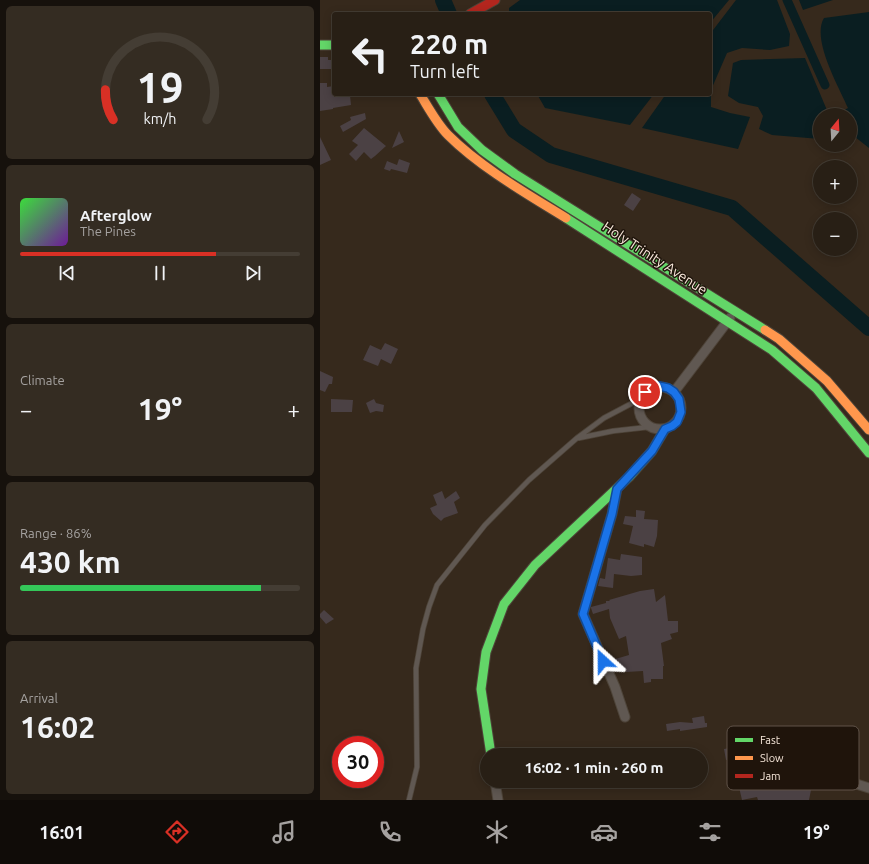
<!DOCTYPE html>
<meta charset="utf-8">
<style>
body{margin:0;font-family:Ubuntu,sans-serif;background:#342c22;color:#f1f3f6;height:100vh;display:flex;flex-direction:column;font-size:15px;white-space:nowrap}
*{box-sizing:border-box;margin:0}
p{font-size:13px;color:#a5a2a0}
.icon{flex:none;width:22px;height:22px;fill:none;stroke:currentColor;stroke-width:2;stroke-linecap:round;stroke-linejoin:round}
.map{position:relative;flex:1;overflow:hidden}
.drawer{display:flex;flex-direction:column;gap:6px;padding:6px;background:#16110c;width:320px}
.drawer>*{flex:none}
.hud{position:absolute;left:12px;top:12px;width:380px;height:84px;border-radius:4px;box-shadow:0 2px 10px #0003,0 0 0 1px #443d34;background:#281f15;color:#f1f3f6;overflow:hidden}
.needle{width:26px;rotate:18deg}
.buttons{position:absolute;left:493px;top:108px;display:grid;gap:8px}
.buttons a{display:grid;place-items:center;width:44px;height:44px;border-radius:50%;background:#281f15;box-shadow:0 2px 10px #0003,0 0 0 1px #443d34;font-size:20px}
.speed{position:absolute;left:12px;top:736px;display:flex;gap:8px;font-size:20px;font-weight:700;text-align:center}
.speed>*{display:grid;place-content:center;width:52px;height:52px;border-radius:50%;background:#281f15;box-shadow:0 2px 10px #0003,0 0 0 1px #443d34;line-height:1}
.speed .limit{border:6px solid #d22;background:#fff;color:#111}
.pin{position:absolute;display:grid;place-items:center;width:34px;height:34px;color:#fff;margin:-17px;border:2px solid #fff;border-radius:50%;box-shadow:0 1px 4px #0007}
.me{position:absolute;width:44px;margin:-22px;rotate:336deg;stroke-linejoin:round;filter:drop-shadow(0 0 3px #0008)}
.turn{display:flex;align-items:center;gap:14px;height:84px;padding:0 12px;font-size:18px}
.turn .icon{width:52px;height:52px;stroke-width:2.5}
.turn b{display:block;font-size:28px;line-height:34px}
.big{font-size:30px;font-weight:700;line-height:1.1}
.drawer .card{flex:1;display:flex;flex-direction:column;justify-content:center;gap:6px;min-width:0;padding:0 14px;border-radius:6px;background:#342c22}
.drawer .dial{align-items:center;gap:0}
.dial svg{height:104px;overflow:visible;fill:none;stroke:#443d34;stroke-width:7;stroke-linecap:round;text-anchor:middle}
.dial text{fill:#f1f3f6;stroke:none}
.song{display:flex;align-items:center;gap:12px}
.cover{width:48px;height:48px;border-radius:6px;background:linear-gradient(135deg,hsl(120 70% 55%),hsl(280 70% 35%))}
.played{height:4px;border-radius:2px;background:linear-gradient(90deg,#d93025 70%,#443d34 70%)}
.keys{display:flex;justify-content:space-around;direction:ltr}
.heat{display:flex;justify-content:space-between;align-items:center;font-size:22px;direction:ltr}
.charge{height:6px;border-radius:3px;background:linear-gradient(90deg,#34c759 86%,#443d34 0)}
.trip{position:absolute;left:160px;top:748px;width:228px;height:40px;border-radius:20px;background:#281f15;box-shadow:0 2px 10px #0003,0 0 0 1px #443d34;font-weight:700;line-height:40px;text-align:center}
.menu{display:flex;height:64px;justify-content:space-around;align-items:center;background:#100c08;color:#a5a2a0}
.menu .icon{width:28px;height:28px}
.menu .on{color:#d93025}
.menu b{font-size:18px;color:#f1f3f6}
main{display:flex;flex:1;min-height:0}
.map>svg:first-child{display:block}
</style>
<main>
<section class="drawer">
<div class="card dial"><svg viewBox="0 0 100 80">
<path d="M14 69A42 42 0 1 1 86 69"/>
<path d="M14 69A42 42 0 0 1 8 46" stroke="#d93025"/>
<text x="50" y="56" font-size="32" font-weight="700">19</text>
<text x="50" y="72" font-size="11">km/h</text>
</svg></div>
<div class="card">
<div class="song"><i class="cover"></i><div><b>Afterglow</b><p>The Pines</p></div></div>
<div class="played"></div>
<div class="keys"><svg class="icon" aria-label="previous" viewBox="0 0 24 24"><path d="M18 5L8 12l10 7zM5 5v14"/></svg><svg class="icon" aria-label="pause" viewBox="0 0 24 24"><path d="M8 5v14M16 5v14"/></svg><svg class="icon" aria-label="next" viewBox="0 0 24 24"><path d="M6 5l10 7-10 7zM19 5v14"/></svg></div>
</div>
<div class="card"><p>Climate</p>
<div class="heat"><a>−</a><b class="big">19°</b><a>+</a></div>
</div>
<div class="card"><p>Range · 86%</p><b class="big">430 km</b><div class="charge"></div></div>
<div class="card"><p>Arrival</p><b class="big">16:02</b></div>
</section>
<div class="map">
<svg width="549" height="800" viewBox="0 0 549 800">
<rect width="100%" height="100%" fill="#36291c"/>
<!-- water -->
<path fill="#0a1e21" d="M 200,0 L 409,0 L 390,23 L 390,14 L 189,14 L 189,8 Z
M 416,0 L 457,0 L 470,34 L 469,46 L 450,50 L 422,48 L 407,53 L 391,90 L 391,107 L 410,113 L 430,117 L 418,149 L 322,128 L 346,94 L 390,94 L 390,34 Z
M 479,0 L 513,0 L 483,10 Z
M 549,12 L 549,148 L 530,133 L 530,115 L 522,115 L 521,112 L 528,108 C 519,87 491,39 504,18 Z
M 485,58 L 509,115 L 500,115 L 500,139 L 452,135 L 439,129 L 443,116 L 438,107 L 419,103 L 408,96 L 413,63 L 421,60 Z
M 217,94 L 334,94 L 310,125 L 225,108 Z"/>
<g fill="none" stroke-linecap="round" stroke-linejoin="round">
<!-- canal -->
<path stroke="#0a1e21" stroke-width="9" d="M 467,0 L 505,85"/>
<!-- river -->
<path stroke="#0a1e21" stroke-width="16" d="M 123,0 L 129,14
M 172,94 L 194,130 L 231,155 L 412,208 L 549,328"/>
</g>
<!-- building -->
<path fill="#4b4144" d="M 0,57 L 8,57 L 8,60 L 14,60 L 14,69 L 0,69 Z
M 0,83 L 7,83 L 7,87 L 14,86 L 14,97 L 30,95 L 31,105 L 13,108 L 13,109 L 0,111 Z
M 45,113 L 46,119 L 23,132 L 20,126 L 31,120 L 30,117 Z
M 44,128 L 66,146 L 55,156 L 51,159 L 44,152 L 36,161 L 29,154 L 38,145 L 32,141 Z
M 79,131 L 84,142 L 72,148 Z
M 0,137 L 11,160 L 0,165 Z
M 79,159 L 90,163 L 87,173 L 71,169 L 70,171 L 64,169 L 67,161 L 77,165 Z
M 312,193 L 321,199 L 313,211 L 304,205 Z
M 65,343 L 78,349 L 71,364 L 61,359 L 58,366 L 43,360 L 50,345 L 61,350 Z
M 0,371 L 13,377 L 12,384 L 9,384 L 5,392 L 0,390 Z
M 11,399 L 33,400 L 32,412 L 11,412 Z
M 54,399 L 56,403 L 64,405 L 63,412 L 56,411 L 50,413 L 46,403 Z
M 122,491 L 125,499 L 136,491 L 140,498 L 134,502 L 138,513 L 124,518 L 121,521 L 113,514 L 110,508 L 117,505 L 113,495 Z
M 316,510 L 325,511 L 324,519 L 338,520 L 337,536 L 334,547 L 324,544 L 324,547 L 309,543 L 313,526 L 303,524 L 305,516 L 316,517 Z
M 301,554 L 322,557 L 322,575 L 311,576 L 294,574 L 293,588 L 278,586 L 280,578 L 285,579 L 288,558 L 300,560 Z
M 334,589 L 336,602 L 345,595 L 348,621 L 358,621 L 358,632 L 350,634 L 352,639 L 341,643 L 344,666 L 343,666 L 343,679 L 331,679 L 331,682 L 324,683 L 323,671 L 306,672 L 306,669 L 295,672 L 292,660 L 309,655 L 306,636 L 299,639 L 290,618 L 289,609 L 273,614 L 271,608 L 271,607 L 286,603 L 286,601 L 290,601 L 289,600 L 320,591 Z
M 4,610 L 14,619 L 6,624 L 0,617 L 0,614 Z
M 384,716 L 385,723 L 387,723 L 387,727 L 360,731 L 360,729 L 347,731 L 346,724 L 360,722 L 373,723 L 372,718 Z
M 488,731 L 505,734 L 503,745 L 496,743 L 494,775 L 481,774 L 477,788 L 491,790 L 489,800 L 438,800 L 437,797 L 422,800 L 419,787 L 431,785 L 431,775 L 439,775 L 438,760 L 433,761 L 433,759 L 427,758 L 427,756 L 406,760 L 404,749 L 415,747 L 415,751 L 426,747 L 427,749 L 477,743 L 478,737 L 487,737 Z"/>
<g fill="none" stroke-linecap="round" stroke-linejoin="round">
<defs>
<path id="lane" d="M 259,438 L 293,431 L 329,427
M 89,800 L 97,767 L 96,668 L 103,629 L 109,607 L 117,585 L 165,525 L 209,480 L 257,438 L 284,418 L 320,399"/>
<path id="street" d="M319 408a21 21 0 1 1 42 0a21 21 0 1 1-42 0Z
M 354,392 L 410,318
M 297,489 L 292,514 L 263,614 L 295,687 L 305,717
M 499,772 L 549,788
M 175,781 L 178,800"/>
<path id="fast" d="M 0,45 L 14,45
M 118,94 L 138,127 L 162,150 L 195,174 L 445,330
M 246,218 L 452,350 L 496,388 L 549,453
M 171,755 L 161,689 L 166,652 L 184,604 L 215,565 L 309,477 L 332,451 L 345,429"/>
<path id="slow" d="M 100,94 C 108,107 117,124 128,135 C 160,167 207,194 246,218
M 445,330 L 459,339 L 507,381 L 549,430"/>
<path id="jam" d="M 150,14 L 175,0"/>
</defs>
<!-- lane casing -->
<use href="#lane" stroke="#4e4439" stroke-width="6"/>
<!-- street casing -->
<use href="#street" stroke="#4e4439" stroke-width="11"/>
<!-- fast casing -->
<use href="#fast" stroke="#4e4439" stroke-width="11"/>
<!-- slow casing -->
<use href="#slow" stroke="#4e4439" stroke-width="11"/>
<!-- jam casing -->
<use href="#jam" stroke="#4e4439" stroke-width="11"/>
<!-- lane -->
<use href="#lane" stroke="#605852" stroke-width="4.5"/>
<!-- street -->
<use href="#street" stroke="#605852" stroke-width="9"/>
<!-- fast -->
<use href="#fast" stroke="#63d668" stroke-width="9"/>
<!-- slow -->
<use href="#slow" stroke="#ff974d" stroke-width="9"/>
<!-- jam -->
<use href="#jam" stroke="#b3261e" stroke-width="9"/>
</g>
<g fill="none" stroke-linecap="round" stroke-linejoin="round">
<defs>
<path id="route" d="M 283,661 L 263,614 L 292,514 L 297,489 L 332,451 L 345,429 L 352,426 L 357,422 L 361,412 L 359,399 L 354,392 L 348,388 L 339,386 L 331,388 L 325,392"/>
</defs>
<!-- route casing -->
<use href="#route" stroke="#114b97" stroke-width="10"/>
<!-- route -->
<use href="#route" stroke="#1a73e8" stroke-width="7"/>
</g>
<g text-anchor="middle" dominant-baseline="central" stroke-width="3" stroke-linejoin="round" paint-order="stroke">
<!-- street labels -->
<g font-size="14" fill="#f7e7da" stroke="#1f140b">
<text transform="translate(335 258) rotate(33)">Holy Trinity Avenue</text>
</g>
</g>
<!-- legend -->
<rect x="407" y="726" width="132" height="64" rx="6" fill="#1f140b" stroke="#605349" stroke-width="1"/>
<rect x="415" y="738" width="18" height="4" fill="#63d668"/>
<rect x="415" y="756" width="18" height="4" fill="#ff974d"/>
<rect x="415" y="774" width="18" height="4" fill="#b3261e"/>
<g font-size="11" fill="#f7e7da">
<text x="440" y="744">Fast</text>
<text x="440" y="762">Slow</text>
<text x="440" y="780">Jam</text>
</g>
</svg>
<div class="buttons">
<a><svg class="needle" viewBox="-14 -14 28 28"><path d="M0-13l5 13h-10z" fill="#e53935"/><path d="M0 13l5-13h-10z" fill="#a5a2a0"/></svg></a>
<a>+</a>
<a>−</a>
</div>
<div class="speed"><div class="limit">30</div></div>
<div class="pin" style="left:325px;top:392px;background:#d93025"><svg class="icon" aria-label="arrive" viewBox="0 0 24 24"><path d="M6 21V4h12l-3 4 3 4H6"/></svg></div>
<svg class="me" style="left:283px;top:661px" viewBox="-20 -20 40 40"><path d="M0-17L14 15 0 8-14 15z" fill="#1a73e8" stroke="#fff" stroke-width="4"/></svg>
<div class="trip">16:02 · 1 min · 260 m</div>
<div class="hud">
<div class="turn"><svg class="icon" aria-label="left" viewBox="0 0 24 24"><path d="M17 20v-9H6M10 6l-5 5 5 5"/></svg><div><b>220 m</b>Turn left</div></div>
</div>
</div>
</main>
<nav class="menu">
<b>16:01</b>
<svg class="icon on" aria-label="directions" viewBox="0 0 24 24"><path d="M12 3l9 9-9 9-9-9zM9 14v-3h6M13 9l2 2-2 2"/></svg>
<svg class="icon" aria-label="music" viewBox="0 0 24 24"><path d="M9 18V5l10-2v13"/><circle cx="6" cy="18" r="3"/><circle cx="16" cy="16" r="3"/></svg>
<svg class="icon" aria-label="phone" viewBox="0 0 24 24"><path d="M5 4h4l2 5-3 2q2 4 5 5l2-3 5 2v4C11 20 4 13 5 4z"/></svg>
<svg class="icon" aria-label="climate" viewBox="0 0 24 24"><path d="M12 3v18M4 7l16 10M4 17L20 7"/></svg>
<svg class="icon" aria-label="car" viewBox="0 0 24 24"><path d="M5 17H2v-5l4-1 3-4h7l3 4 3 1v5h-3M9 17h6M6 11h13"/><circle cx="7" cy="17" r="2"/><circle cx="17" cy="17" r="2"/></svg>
<svg class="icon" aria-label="filters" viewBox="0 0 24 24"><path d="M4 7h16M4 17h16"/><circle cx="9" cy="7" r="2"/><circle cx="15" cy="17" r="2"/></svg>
<b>19°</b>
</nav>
